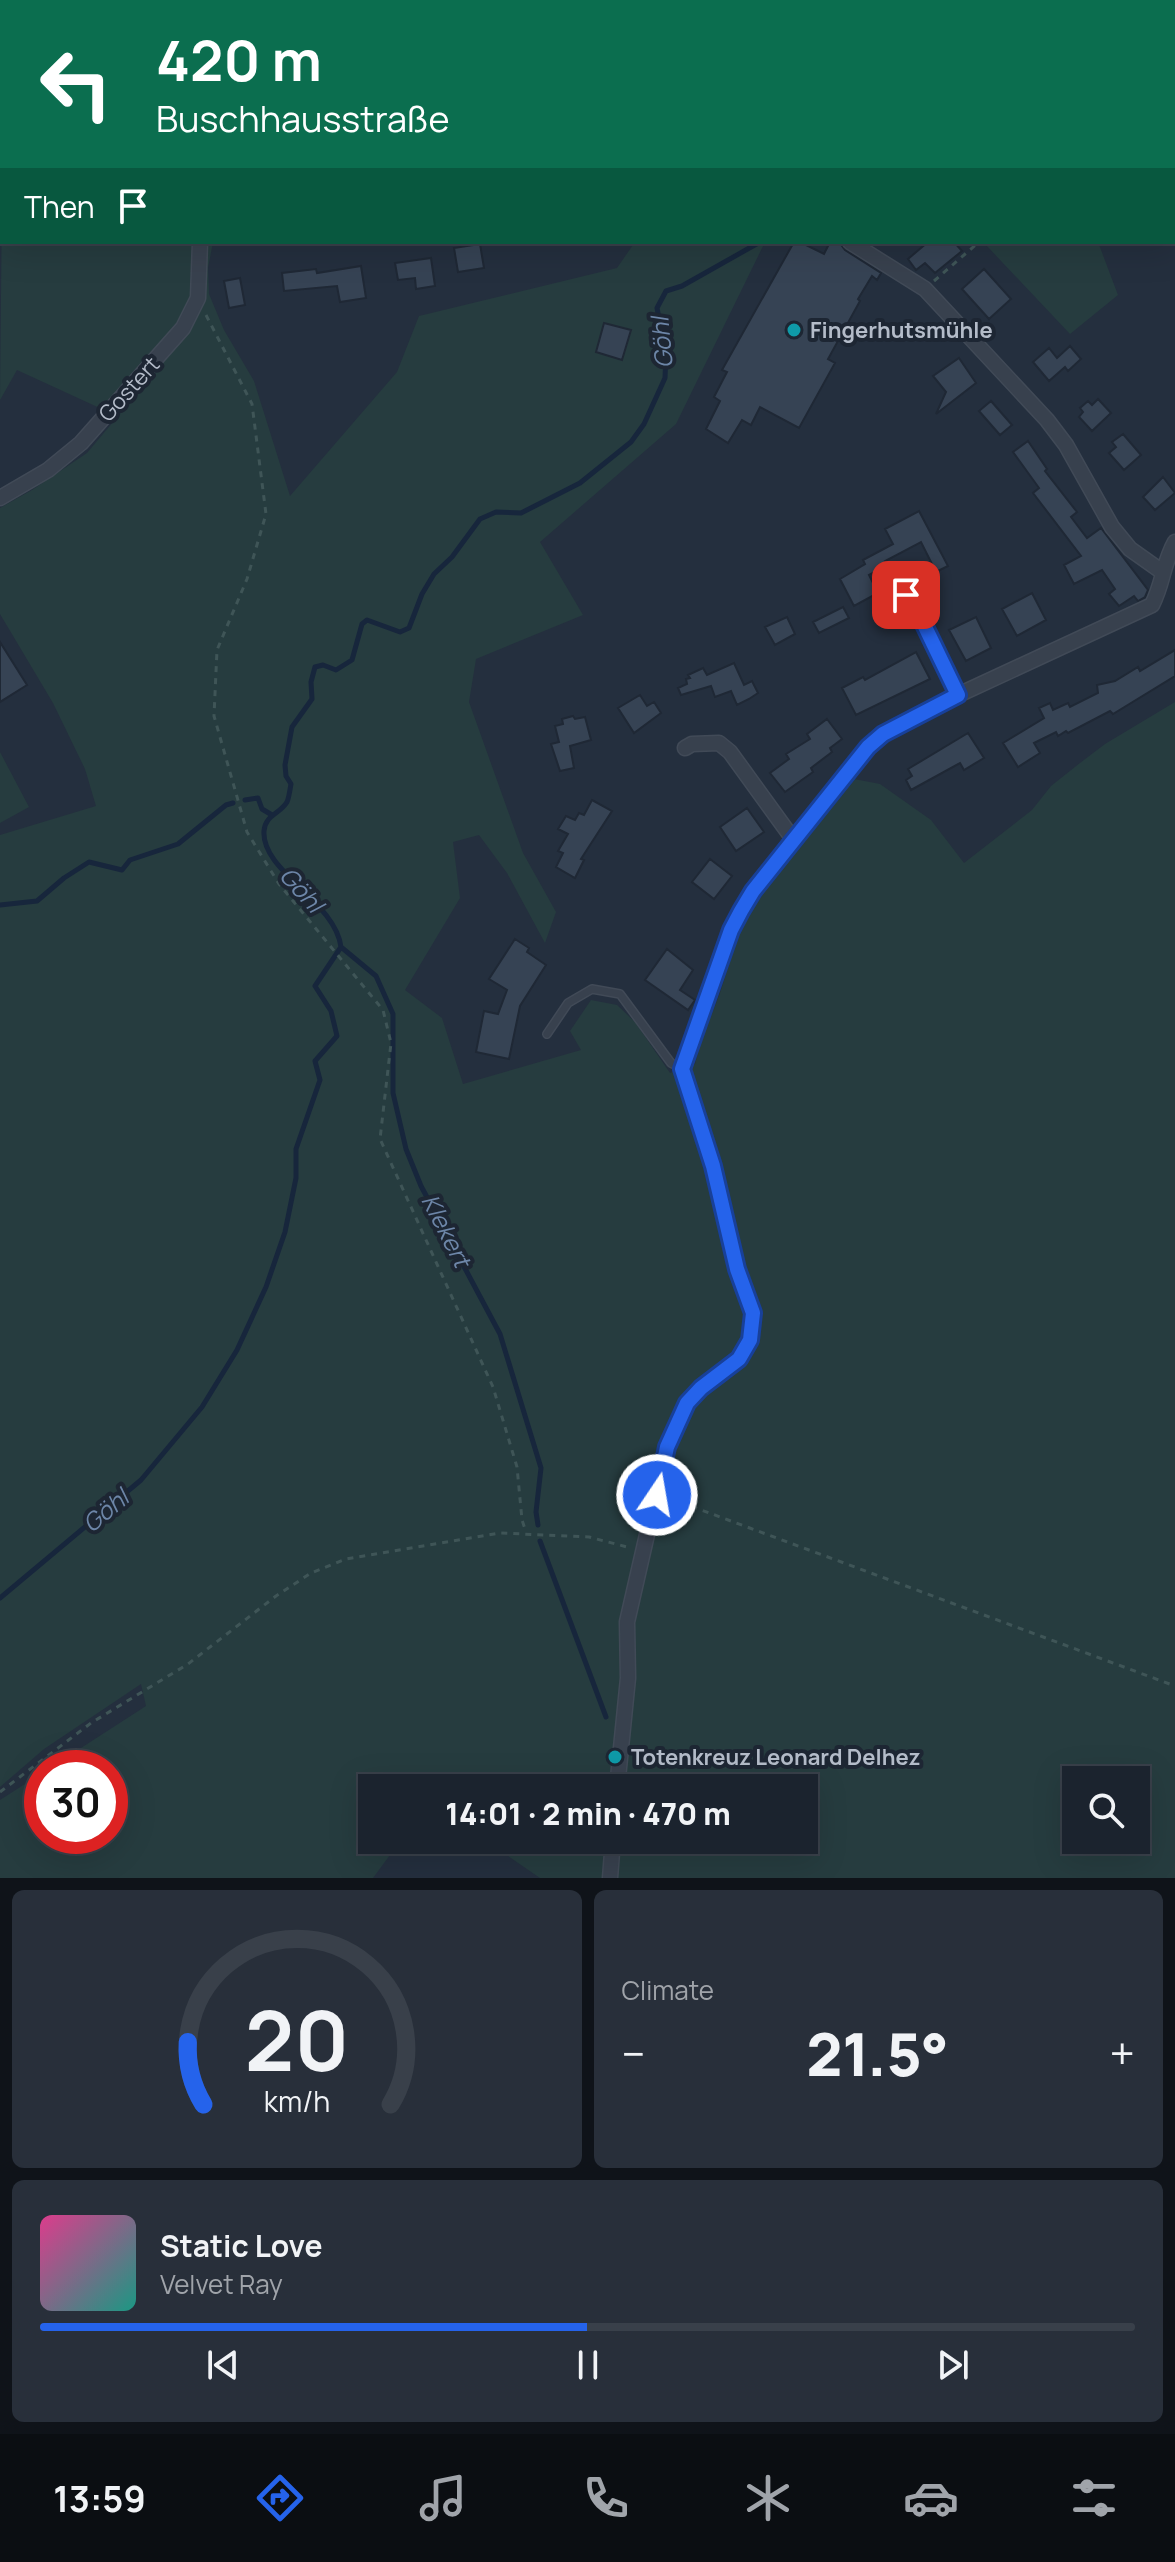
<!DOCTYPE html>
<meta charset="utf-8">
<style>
body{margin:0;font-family:Manrope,sans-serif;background:#282f3a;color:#f1f3f6;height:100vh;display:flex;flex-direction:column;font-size:30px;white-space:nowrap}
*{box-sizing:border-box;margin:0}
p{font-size:26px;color:#a0a4aa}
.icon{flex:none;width:44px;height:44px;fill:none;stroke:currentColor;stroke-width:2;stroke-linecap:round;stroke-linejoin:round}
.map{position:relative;height:1878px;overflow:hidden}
.side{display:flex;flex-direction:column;gap:12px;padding:12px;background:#0f1319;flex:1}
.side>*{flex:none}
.hud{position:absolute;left:0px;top:0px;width:1176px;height:244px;box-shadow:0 8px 32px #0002,0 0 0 2px #39404a;background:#0b6e4f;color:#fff;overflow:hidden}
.buttons{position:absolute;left:1062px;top:1766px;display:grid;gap:16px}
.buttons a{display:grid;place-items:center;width:88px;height:88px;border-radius:0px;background:#1b232e;box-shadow:0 8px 32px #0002,0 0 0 2px #39404a;font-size:40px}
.speed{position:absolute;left:24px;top:1750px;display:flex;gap:16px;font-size:40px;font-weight:700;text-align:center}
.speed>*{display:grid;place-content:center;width:104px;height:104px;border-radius:50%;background:#1b232e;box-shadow:0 8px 32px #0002,0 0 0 2px #39404a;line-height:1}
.speed .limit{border:12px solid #d22;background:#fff;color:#111}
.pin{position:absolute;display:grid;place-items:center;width:68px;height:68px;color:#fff;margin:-34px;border-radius:16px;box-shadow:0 4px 12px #0006}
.me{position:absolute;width:88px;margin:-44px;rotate:12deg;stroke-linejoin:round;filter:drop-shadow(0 0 6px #0008)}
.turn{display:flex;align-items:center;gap:28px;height:168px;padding:0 24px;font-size:36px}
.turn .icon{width:104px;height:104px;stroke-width:2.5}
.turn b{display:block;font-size:56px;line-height:68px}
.then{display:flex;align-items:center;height:76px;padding:0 24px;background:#0003;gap:16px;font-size:30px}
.big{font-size:60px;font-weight:800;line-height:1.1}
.side .card{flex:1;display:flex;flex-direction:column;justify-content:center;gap:12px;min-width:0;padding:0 28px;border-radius:12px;background:#282f3a}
.side .dial{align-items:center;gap:0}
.dial svg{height:208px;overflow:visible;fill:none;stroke:#39404a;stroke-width:7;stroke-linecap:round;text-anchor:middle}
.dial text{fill:#f1f3f6;stroke:none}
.song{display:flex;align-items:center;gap:24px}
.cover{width:96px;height:96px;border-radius:12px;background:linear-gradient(135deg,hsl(330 70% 55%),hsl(170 70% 35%))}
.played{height:8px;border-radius:4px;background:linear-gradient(90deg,#2563eb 50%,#39404a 50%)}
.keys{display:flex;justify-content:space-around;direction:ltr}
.heat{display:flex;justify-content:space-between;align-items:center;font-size:44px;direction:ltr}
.side .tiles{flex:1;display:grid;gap:12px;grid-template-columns:1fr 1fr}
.card:last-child{grid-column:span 2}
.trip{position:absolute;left:358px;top:1774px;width:460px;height:80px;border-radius:0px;background:#1b232e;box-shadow:0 8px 32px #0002,0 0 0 2px #39404a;font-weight:800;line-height:80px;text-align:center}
.dock{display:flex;height:128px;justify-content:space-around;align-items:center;background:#0b0e12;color:#a0a4aa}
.dock .icon{width:56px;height:56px}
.dock .selected{color:#2563eb}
.dock b{font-size:36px;color:#f1f3f6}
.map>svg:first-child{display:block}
</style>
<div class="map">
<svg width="1175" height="1878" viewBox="0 0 1175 1878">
<rect width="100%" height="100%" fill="#242f3e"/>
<!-- green -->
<path fill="#263c3f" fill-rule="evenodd" d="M 0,0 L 834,0 L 2,2 L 2,141 Z
M 2,191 L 2,242 L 213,242 L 208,268 L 209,294 L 224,330 L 254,381 L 290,496 L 397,372 L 419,316 L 617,268 L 635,242 L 765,242 L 676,424 L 540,542 L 583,615 L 476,659 L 469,702 L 523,853 L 556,912 L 545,943 L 507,873 L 479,835 L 453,842 L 460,898 L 405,990 L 442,1018 L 463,1084 L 581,1050 L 570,1031 L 591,1000 L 617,1005 L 635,1022 L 670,1073 L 695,1064 L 700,1044 L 720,993 L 738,935 L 762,894 L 854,779 L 880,784 L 931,820 L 964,863 L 1032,810 L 1051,786 L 1080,763 L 1105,744 L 1175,702 L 1175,1878 L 618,1878 L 619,1840 L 804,1840 L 804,1788 L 372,1788 L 372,1840 L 401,1840 L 373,1878 L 0,1878 L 0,1800 L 42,1773 L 42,1836 L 110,1836 L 110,1768 L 50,1768 L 146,1706 L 141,1684 L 44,1749 L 0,1787 L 0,835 L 96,806 L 85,769 L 53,703 L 0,614 L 0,508 L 32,490 L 87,453 L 182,340 L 176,324 L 104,410 L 17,370 L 0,400 ZM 1076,1780 L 1136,1780 L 1136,1840 L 1076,1840 Z
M 1005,242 L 1098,242 L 1118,295 L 1070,334 L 985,244 Z
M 0,752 L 29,807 L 0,823 Z
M 485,1840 L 607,1840 L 605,1878 L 540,1878 Z"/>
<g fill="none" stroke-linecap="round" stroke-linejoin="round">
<!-- stream -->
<path stroke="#17263c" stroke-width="5" d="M 808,0 L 809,2
M 245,800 L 258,798 L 262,809 L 272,815
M 0,905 L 37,901 L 64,878 L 89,862 L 122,870 L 130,860 L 178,844 L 226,805 L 233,803
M 341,947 L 376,976 L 393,1014 L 393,1093 L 406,1149 L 421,1186 L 500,1334 L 541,1468 L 536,1512 L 538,1525
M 540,1541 L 606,1717
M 0,1598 L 141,1480 L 202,1407 L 237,1350 L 266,1287 L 285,1232 L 296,1178 L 296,1149 L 320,1080 L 315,1061 L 337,1036 L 331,1011 L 315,986 L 341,947 C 335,901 261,871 264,831 C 265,815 280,814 287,802 C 289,798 290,789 291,784 L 286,776 L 285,765 L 292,727 L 312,699 L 311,682 L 315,667 L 323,665 L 336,670 L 352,660 L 362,624 L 367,620 L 400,632 L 409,628 L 422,594 L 434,574 L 452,557 L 480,519 L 496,512 L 521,513 L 580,483 L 631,442 L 644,424 L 665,378 L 666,353 L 657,308 L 666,291 L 682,286 L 760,242"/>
</g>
<!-- building -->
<path fill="#364354" stroke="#1f2835" stroke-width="2" d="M 794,242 L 800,242 L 824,254 L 830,242 L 839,242 L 845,250 L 881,273 L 877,280 L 872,276 L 858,299 L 860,301 L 828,359 L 835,363 L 799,428 L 760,407 L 751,425 L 742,420 L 728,443 L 706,429 L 720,401 L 714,397 L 727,372 L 722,370 Z
M 928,242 L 954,242 L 962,251 L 935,273 L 925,263 L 916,270 L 908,259 Z
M 480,244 L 484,268 L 458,272 L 454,248 Z
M 431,258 L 435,286 L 416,289 L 415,278 L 398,280 L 395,263 Z
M 361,266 L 366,298 L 340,302 L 337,286 L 284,291 L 282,273 L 316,269 L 317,273 Z
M 984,269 L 1011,299 L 989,319 L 962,289 Z
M 240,278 L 245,305 L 229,308 L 224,281 Z
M 604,323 L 631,330 L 622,360 L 596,352 Z
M 1070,346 L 1081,359 L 1068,371 L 1065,367 L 1049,381 L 1033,362 L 1049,348 L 1057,358 Z
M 959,358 L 976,383 L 936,414 L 946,392 L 933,376 Z
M 1098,399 L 1111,413 L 1092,431 L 1079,417 L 1083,412 L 1080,408 L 1088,401 L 1092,405 Z
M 991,401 L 1012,425 L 1000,435 L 979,411 Z
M 1123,434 L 1141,455 L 1124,470 L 1109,453 L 1116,447 L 1112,442 Z
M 1028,441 L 1047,469 L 1045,471 L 1077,512 L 1071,517 L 1087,538 L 1101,528 L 1148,590 L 1145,597 L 1138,601 L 1134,596 L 1119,606 L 1109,594 L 1115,589 L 1102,570 L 1074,584 L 1064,565 L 1081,556 L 1033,493 L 1039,488 L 1013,452 Z
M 1163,477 L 1175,493 L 1155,510 L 1143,497 Z
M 919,511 L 948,566 L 936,572 L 921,542 L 885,561 L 888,565 L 869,575 L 878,593 L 854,606 L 840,579 L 865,564 L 863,560 L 893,544 L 885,529 Z
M 1032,593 L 1046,620 L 1017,636 L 1002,609 Z
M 843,607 L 849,618 L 819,633 L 813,622 Z
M 787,617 L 795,634 L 775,645 L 765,627 Z
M 976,617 L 991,648 L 966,661 L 949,630 Z
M 0,642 L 27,685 L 0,702 Z
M 1175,650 L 1175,676 L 1113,714 L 1110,711 L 1068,733 L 1066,731 L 1058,736 L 1056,732 L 1034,743 L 1040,753 L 1018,767 L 1003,743 L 1044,718 L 1039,708 L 1050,703 L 1053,710 L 1068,703 L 1070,707 L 1098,693 L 1097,685 L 1115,681 L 1138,667 L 1140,671 Z
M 916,652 L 930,679 L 856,715 L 842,688 L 863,677 L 865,680 Z
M 734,663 L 744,685 L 752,681 L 758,693 L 749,699 L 737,705 L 731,691 L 715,697 L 711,686 L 681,695 L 678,688 L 687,684 L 686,679 L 690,678 L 688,675 L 703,668 L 707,675 Z
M 640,695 L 647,706 L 654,702 L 661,713 L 634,733 L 618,708 Z
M 573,716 L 575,719 L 585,717 L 591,740 L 570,746 L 574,768 L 560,771 L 551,744 L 559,742 L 555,726 L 563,724 L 562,719 Z
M 827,719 L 842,739 L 830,748 L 832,752 L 811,768 L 813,772 L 785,792 L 770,773 L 789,759 L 786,754 L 810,739 L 807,734 Z
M 968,733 L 984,758 L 964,770 L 960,763 L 911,790 L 906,780 L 912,776 L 908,769 Z
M 592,800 L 612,811 L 581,859 L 584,860 L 575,878 L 556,867 L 563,853 L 558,851 L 568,834 L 558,829 L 566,816 L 575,820 L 579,813 L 584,815 Z
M 747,808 L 764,832 L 736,851 L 720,827 Z
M 710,859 L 732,876 L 714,899 L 692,882 Z
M 515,939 L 529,948 L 527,952 L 546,965 L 520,1006 L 509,1059 L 476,1052 L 484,1011 L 498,1014 L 507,990 L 489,979 Z
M 667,949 L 693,970 L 680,990 L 695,1000 L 688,1010 L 645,980 Z"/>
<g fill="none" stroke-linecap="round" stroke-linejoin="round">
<defs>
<path id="service" d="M 995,0 L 995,2
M 906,595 L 916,608 L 958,695
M 547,1034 L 568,1003 L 592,989 L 620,994 L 671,1063 L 681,1068"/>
<path id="minor" d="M 848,2 L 849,0
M 0,123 L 2,125
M 850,242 L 925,289 L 1047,420 L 1066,445 L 1112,527 L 1130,549 L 1161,571
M 0,498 L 48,470 L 81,443 L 183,328 L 198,298 L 200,242
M 685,748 L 692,744 L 719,743 L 730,752 L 793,839
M 617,1788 L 628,1678 L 627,1622 L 667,1447 L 687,1403 L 701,1388 L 739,1359 L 750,1340 L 753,1313 L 737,1269 L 713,1166 L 682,1069 L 731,930 L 753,891 L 793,839 L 868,747 L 883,734 L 958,695 L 1152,605 C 1163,584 1163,563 1175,542
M 610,1878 L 613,1840"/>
</defs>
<!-- service casing -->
<use href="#service" stroke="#414a57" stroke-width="10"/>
<!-- minor casing -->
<use href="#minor" stroke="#414a57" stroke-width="17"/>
<!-- path -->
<path stroke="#3f5557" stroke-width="3" stroke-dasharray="6 6" stroke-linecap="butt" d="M 123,0 L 123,2
M 1174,239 L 1175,239
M 934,281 L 979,242
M 206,315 L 252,404 L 266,514 L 247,579 L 217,650 L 214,716 L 247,832 L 279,884 L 383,1010 L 391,1043 L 380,1139 L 493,1387 L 517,1467 L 522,1520 L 526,1532
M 669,1498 L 1175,1686
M 650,1788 L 651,1782
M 0,1792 L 91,1723 L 188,1664 L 276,1596 L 311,1573 L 346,1559 L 500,1533 L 589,1537 L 631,1548"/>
<!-- service -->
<use href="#service" stroke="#38414e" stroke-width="7"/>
<!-- minor -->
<use href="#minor" stroke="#38414e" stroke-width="14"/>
</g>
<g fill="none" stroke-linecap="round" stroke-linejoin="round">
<defs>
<path id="route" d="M 657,1495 L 667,1447 L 687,1403 L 701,1388 L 739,1359 L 750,1340 L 753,1313 L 737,1269 L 713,1166 L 682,1069 L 731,930 L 741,911 L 753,891 L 868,747 L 883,734 L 958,695 L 916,608 L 906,595"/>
</defs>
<!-- route casing -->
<use href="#route" stroke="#184099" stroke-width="20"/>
<!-- route -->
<use href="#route" stroke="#2563eb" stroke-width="14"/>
</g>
<!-- markers -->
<g fill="#0f9aa8" stroke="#1d2633" stroke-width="3">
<circle cx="794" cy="330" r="8"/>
<circle cx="615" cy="1757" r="8"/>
</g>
<g text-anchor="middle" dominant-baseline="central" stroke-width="8" stroke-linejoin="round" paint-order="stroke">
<!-- poi labels -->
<g font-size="22" font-weight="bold" fill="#b4bcc9" stroke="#1d2633" text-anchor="start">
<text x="810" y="330">Fingerhutsmühle</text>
<text x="631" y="1757">Totenkreuz Leonard Delhez</text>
</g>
<!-- street labels -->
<g font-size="22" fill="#b4bcc9" stroke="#1d2633">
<text transform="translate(129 389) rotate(-48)">Gostert</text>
</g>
<!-- water labels -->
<g font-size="24" font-style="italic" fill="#6d86a8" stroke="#1d2633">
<text transform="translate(661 343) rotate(-95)">Göhl</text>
<text transform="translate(302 889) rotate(48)">Göhl</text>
<text transform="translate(447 1230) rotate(63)">Klekert</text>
<text transform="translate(105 1510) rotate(-40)">Göhl</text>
</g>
</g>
</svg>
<div class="buttons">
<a><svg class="icon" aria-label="search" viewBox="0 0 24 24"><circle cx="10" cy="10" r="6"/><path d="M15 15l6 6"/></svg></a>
</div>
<div class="speed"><div class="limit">30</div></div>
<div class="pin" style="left:906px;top:595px;background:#d93025"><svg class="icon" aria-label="arrive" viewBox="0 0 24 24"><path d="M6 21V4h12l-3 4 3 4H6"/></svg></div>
<svg class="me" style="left:657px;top:1495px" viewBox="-20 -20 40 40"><circle r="17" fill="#2563eb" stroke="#fff" stroke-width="3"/><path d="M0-11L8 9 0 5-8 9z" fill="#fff"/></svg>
<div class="trip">14:01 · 2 min · 470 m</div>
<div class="hud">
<div class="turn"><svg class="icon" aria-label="left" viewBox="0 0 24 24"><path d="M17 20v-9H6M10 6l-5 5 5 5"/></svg><div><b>420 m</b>Buschhausstraße</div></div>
<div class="then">Then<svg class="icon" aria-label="arrive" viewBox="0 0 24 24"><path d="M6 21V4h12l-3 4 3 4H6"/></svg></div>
</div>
</div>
<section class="side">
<div class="tiles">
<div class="card dial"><svg viewBox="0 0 100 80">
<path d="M14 69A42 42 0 1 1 86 69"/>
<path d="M14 69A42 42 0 0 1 8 45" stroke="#2563eb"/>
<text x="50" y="56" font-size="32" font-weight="700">20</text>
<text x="50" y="72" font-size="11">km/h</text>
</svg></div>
<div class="card"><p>Climate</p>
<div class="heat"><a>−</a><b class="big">21.5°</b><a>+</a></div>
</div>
<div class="card">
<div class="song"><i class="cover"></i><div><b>Static Love</b><p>Velvet Ray</p></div></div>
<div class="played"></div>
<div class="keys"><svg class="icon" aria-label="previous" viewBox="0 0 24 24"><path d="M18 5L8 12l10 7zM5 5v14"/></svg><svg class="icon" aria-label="pause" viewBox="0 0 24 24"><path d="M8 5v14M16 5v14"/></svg><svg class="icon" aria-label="next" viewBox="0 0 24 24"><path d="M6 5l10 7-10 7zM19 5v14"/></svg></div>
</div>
</div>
</section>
<nav class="dock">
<b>13:59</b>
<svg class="icon selected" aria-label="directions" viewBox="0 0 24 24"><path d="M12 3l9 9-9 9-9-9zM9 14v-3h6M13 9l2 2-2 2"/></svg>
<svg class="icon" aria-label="music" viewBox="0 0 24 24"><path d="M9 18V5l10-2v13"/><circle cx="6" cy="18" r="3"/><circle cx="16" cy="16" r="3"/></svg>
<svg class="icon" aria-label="phone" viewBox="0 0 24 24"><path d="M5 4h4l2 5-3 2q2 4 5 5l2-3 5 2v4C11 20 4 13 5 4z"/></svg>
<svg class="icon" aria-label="climate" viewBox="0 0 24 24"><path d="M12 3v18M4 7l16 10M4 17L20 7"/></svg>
<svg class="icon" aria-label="car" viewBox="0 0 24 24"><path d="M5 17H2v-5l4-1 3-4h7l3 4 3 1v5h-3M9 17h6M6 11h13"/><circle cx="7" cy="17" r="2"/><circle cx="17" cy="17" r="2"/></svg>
<svg class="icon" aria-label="filters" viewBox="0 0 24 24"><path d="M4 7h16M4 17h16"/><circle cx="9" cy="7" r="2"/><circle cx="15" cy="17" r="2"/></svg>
</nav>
